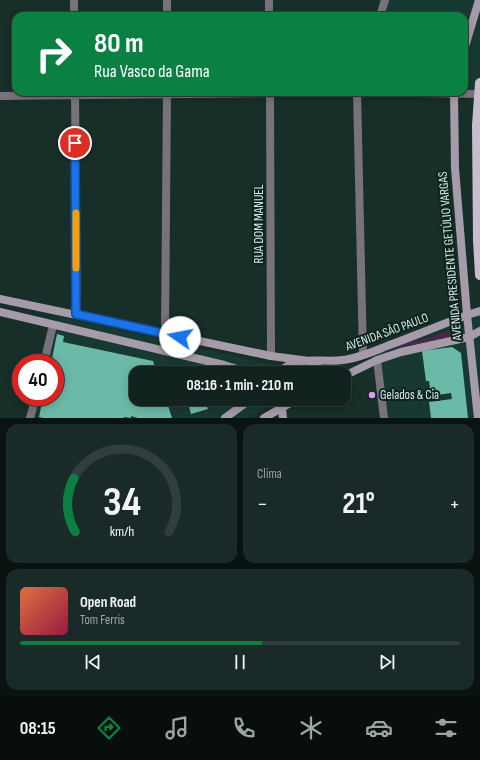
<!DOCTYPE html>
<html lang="pt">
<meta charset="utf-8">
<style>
body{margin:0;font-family:"Sofia Sans Condensed",sans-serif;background:#1a2a28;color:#f1f3f6;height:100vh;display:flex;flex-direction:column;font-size:15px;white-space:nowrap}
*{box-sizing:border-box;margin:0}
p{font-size:13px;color:#9ca4a4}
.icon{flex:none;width:22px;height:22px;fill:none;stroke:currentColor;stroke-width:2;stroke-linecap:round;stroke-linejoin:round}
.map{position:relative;height:418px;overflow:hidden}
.details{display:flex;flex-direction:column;gap:6px;padding:6px;background:#091311;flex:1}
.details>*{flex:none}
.guide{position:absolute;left:12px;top:12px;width:456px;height:84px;border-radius:12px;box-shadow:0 2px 10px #0003,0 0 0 1px #303f3d;background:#0b8043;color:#fff;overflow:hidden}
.speed{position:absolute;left:12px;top:354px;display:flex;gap:8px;font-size:20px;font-weight:700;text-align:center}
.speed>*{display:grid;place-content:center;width:52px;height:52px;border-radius:50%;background:#11221f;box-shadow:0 2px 10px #0003,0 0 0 1px #303f3d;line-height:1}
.speed .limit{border:6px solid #d22;background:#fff;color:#111}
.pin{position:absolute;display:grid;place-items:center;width:34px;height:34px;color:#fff;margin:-17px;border:2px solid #fff;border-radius:50%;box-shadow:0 1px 4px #0007}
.me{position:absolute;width:44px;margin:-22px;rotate:282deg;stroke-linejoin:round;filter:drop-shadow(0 0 3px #0008)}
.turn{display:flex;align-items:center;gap:14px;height:84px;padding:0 16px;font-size:18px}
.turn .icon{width:52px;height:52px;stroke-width:2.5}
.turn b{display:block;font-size:28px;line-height:34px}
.big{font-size:30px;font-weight:700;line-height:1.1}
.details .tile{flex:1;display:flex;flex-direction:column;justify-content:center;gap:6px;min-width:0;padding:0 14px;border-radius:12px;background:#1a2a28}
.details .dial{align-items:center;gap:0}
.dial svg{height:104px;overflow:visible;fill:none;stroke:#303f3d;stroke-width:7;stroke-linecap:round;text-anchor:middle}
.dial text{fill:#f1f3f6;stroke:none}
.song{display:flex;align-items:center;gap:12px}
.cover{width:48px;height:48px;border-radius:6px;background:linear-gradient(135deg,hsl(20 70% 55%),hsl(340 70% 35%))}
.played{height:4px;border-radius:2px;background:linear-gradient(90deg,#0b8043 55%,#303f3d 55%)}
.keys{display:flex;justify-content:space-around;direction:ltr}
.heat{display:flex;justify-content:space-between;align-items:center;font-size:22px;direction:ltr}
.details .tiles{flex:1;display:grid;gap:6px;grid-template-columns:1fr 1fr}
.tile:last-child{grid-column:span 2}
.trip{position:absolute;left:129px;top:366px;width:222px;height:40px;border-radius:12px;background:#11221f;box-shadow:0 2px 10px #0003,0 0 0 1px #303f3d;font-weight:700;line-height:40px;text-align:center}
.menu{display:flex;height:64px;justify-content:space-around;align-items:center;background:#070e0c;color:#9ca4a4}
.menu .icon{width:28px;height:28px}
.menu .on{color:#0b8043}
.menu b{font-size:18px;color:#f1f3f6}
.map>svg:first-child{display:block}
</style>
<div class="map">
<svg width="480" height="418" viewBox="0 0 480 418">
<rect width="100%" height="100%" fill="#172e29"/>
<!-- built -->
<path fill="#183932" d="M 380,0 L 480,0 L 480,173 L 473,89 L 464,89 L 464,16 L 375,16 Z
M 480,307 L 480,418 L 382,418 L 374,347 Z
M 58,316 L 273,365 L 274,373 L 136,373 L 136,399 L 274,399 L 274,403 L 248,418 L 34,418 L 39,397 L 55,397 L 55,363 L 47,363 Z"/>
<!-- green -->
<path fill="#482851" d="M 454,329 L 456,329 L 458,332 L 457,336 L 384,350 L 409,342 L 428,338 Z
M 308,364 L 315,368 L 318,373 L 284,373 L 292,366 Z"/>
<!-- building -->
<path fill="#6bb9a7" d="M 57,334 L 64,336 L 63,342 L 153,361 L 157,373 L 136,373 L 136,399 L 166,399 L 172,418 L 138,418 L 131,416 L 131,418 L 124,417 L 124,418 L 43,418 L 39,417 L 43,397 L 55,397 L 55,363 L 51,363 Z
M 452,347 L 461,353 L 468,418 L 431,418 L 429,402 L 452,399 L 451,393 L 431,396 L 429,381 L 426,381 L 422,351 Z
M 187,399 L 239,399 L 240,402 L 222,407 L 220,403 L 207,407 L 208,409 L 191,414 Z"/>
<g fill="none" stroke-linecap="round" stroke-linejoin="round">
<!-- street -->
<path stroke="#78727a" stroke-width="8" d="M 74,0 L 74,16
M 167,0 L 167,16
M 269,0 L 269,16
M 380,16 L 385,0
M 75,92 L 77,314
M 270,92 L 271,356
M 357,92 L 363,355
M 0,96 L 357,92 L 480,94
M 165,334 L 167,92
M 377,360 L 384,418
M 44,363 L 53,325
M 30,418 L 36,397"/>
<!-- secondary -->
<path stroke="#a69ca9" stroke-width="8" d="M 464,50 L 479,0
M 454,92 L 455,168 L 467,315 L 478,418
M 0,299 L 271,356 L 309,361 L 318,366 L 321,373
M 0,312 L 224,365 L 250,373
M 279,373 C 294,354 322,363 343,360 C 361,358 378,349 395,343 C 419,334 443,324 467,315 L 480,311
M 344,376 L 377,360 L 401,352 L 469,337 L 480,331
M 282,408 L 283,418
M 225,418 L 251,399
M 264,418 L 297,399"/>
<!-- primary -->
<path stroke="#c9bccd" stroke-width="10" d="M 480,83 L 477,125 L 478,240 L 480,275"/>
</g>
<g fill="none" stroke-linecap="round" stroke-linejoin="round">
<defs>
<path id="route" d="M 75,143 L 76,314 L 180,337"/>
</defs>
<!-- route casing -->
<use href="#route" stroke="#114b97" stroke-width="10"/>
<!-- route -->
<use href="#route" stroke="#1a73e8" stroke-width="7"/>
<!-- slow -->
<path stroke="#f59e0b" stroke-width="7" d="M 76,213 L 76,268"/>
</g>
<!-- markers -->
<circle fill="#dd99f3" stroke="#0d241f" stroke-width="1.5" cx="372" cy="395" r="4"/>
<g text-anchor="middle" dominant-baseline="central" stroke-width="4" stroke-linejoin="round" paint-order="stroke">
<!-- street labels -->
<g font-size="13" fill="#dae8e4" stroke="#0d241f">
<text transform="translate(259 224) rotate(-90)">RUA DOM MANUEL</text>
<text transform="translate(450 256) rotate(-95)">AVENIDA PRESIDENTE GETÚLIO VARGAS</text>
<text transform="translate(387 332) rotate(-20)">AVENIDA SÃO PAULO</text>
</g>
<!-- poi labels -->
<g font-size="13" fill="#dae8e4" stroke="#0d241f" text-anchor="start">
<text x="380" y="395">Gelados &amp; Cia</text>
</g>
</g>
</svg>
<div class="speed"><div class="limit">40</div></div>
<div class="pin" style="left:75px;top:143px;background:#d93025"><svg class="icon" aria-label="arrive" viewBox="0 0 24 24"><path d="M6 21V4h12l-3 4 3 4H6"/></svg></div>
<svg class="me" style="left:180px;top:337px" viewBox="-20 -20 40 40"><circle r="19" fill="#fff"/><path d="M0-13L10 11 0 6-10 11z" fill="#1a73e8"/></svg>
<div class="trip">08:16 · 1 min · 210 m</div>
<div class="guide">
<div class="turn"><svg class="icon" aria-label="right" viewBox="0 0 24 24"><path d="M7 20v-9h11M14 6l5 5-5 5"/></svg><div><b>80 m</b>Rua Vasco da Gama</div></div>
</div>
</div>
<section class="details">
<div class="tiles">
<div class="tile dial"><svg viewBox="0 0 100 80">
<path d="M14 69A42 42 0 1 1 86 69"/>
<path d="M14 69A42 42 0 0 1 13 28" stroke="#0b8043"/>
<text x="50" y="56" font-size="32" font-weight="700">34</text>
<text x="50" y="72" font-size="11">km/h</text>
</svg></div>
<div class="tile"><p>Clima</p>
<div class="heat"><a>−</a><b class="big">21°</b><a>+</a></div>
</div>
<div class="tile">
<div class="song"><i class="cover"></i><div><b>Open Road</b><p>Tom Ferris</p></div></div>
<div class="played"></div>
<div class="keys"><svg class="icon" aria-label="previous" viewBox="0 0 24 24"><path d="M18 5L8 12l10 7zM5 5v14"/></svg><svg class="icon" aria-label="pause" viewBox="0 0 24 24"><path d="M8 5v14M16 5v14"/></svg><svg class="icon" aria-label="next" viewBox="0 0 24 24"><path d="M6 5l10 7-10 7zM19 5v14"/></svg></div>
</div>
</div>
</section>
<nav class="menu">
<b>08:15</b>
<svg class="icon on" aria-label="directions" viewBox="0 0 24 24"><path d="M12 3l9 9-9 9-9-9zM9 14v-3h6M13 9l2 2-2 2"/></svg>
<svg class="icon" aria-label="music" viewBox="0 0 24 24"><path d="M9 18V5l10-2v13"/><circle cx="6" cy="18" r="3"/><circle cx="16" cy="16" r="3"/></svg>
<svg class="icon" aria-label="phone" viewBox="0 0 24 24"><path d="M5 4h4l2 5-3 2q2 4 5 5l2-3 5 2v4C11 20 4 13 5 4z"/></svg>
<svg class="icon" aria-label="climate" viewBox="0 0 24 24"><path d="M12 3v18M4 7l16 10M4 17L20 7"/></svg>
<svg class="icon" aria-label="car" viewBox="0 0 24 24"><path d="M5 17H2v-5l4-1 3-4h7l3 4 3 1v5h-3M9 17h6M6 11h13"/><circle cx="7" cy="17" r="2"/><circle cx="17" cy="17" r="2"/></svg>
<svg class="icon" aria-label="filters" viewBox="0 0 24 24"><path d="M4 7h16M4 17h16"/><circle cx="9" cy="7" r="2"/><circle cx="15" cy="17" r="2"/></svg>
</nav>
